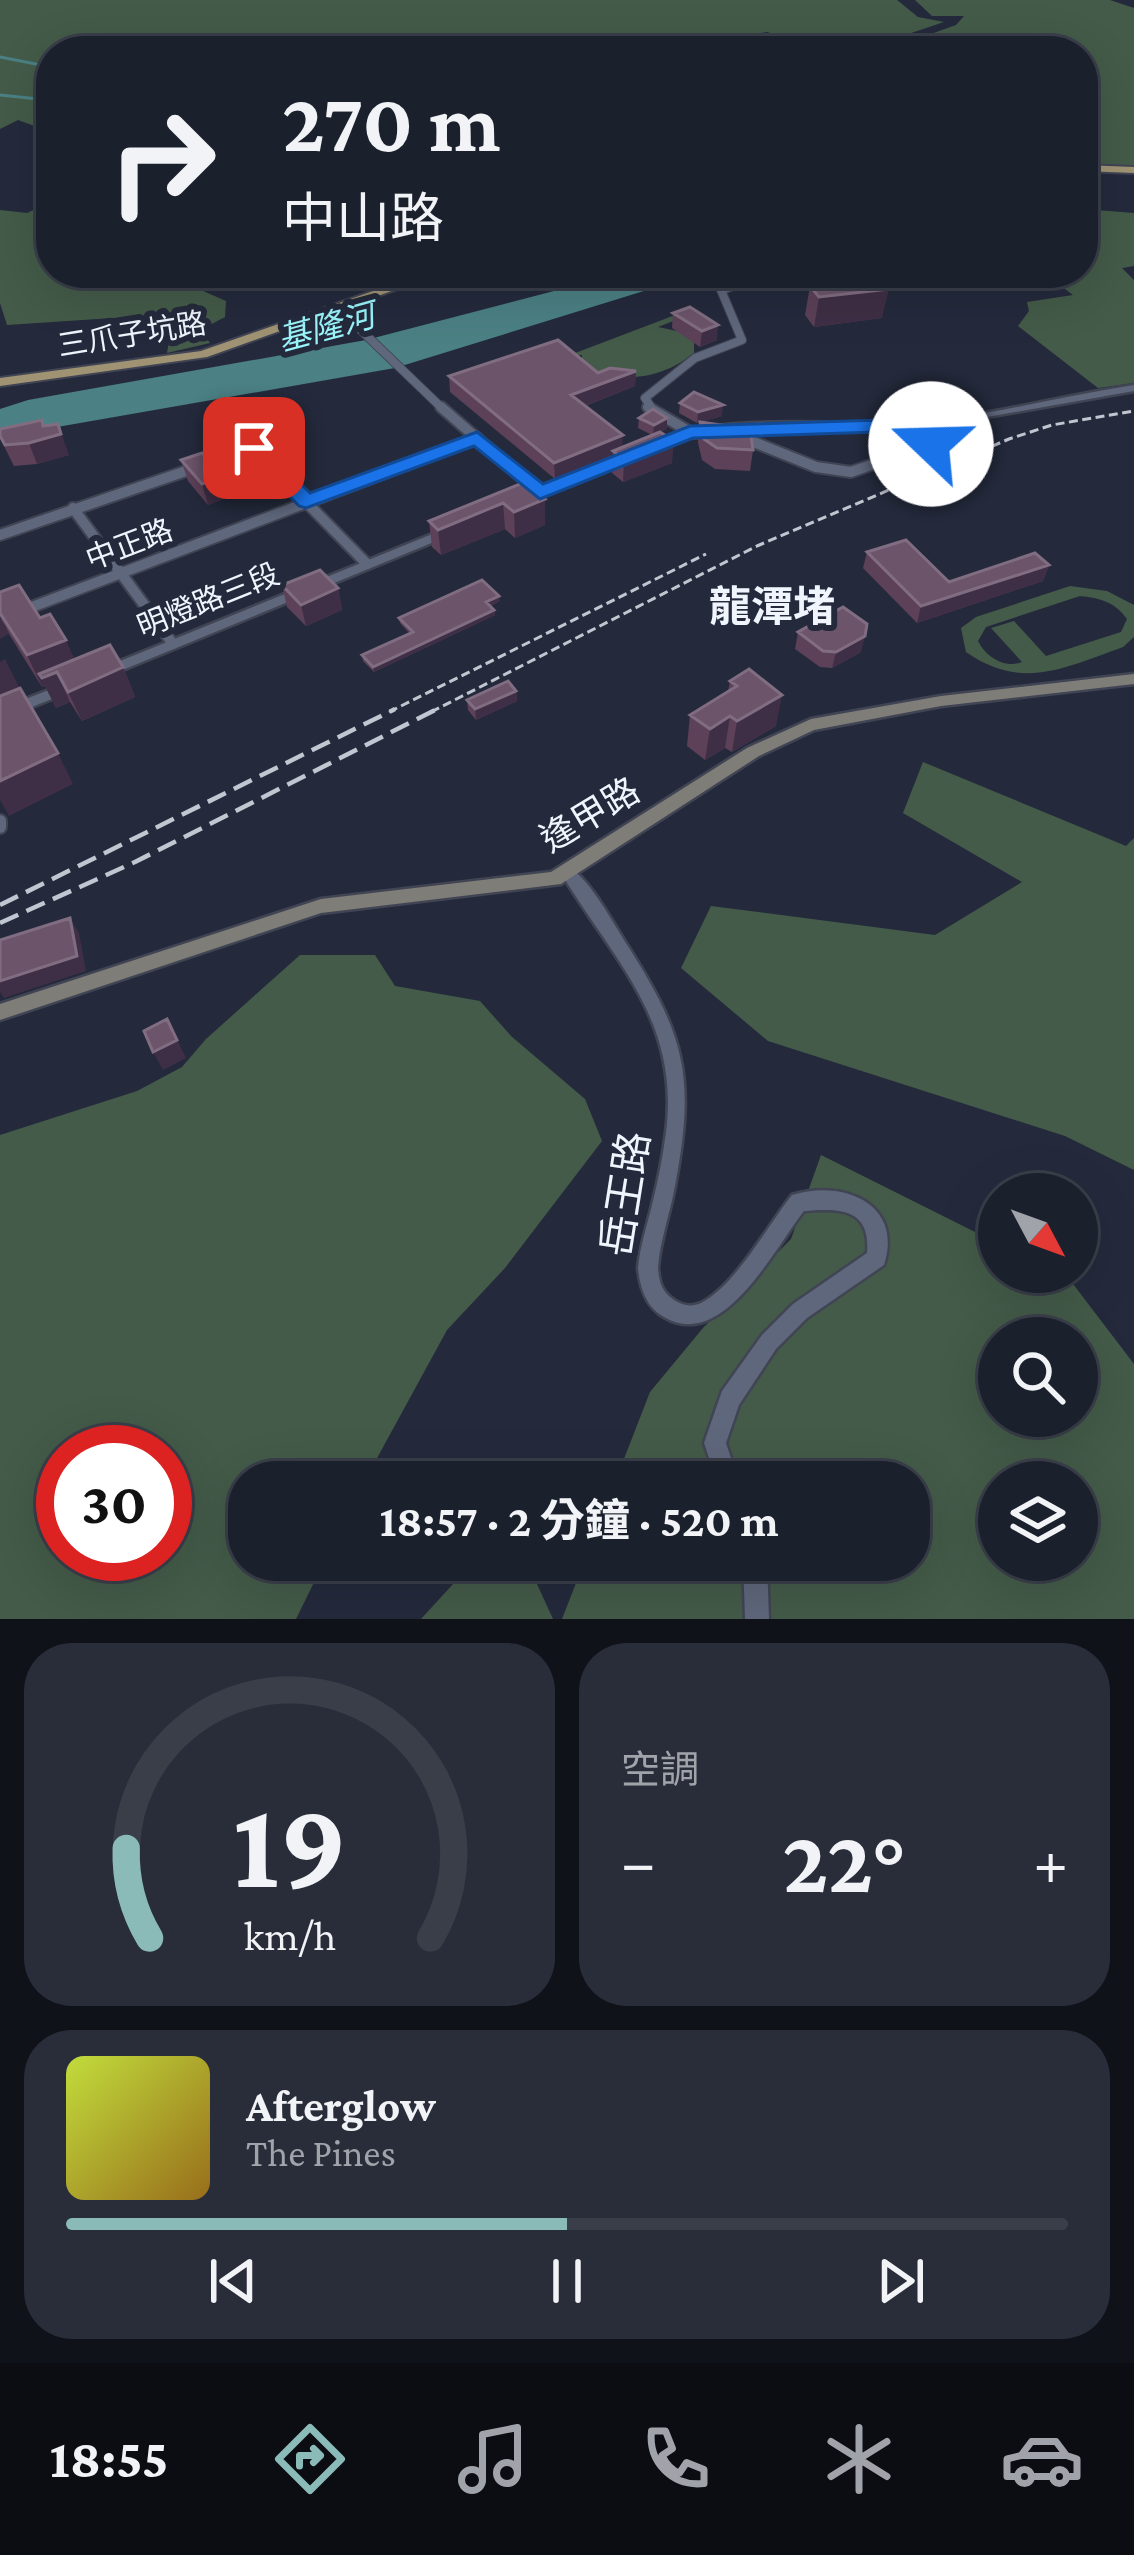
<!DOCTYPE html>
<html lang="zh-TW">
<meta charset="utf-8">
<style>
body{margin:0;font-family:"Crimson Pro","Noto Sans TC",serif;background:#282d39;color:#f1f3f6;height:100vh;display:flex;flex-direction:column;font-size:45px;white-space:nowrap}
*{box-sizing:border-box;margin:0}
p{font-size:39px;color:#a0a3aa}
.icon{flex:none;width:66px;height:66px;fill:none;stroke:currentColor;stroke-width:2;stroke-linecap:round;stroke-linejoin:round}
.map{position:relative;height:1619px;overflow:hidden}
.drawer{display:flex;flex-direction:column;gap:24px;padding:24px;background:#0f1219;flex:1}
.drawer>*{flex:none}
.top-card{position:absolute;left:36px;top:36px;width:1062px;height:252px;border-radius:48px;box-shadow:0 12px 48px #0002,0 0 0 3px #393e49;background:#1b202d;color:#f1f3f6;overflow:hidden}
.needle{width:78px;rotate:131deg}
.tools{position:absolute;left:978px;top:1173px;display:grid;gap:24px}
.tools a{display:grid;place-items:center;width:120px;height:120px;border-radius:50%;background:#1b202d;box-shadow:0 12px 48px #0002,0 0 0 3px #393e49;font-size:60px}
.speed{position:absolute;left:36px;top:1425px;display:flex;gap:24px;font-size:60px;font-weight:700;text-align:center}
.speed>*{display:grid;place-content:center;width:156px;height:156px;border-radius:50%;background:#1b202d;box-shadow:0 12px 48px #0002,0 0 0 3px #393e49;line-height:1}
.speed .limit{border:18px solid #d22;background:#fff;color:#111}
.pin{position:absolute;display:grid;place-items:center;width:102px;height:102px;color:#fff;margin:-51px;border-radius:24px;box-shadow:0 6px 18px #0006}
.me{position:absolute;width:132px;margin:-66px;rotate:291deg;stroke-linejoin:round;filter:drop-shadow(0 0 9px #0008)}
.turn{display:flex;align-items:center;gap:42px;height:252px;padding:0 48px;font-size:54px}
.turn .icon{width:156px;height:156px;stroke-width:2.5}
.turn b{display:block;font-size:84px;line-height:102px}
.big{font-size:90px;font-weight:700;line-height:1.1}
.drawer .widget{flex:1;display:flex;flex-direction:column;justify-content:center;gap:18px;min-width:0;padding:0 42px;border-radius:48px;background:#282d39}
.drawer .dial{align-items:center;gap:0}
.dial svg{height:312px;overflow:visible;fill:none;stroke:#393e49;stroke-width:7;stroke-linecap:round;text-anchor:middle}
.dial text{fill:#f1f3f6;stroke:none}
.song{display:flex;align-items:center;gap:36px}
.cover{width:144px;height:144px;border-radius:18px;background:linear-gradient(135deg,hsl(70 70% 55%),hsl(40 70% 35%))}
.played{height:12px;border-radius:6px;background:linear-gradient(90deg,#8bbbb9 50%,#393e49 50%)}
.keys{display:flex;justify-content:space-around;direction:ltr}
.heat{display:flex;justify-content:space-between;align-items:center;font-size:66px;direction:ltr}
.drawer .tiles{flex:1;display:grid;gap:24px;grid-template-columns:1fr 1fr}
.widget:last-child{grid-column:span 2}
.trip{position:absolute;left:228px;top:1461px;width:702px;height:120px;border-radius:48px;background:#1b202d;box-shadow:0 12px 48px #0002,0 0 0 3px #393e49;font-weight:700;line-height:120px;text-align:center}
.menu{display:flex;height:192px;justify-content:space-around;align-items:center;background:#0b0d12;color:#a0a3aa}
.menu .icon{width:84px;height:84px}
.menu .selected{color:#8bbbb9}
.menu b{font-size:54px;color:#f1f3f6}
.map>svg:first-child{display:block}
</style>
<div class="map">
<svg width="1134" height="1619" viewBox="0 0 1134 1619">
<rect width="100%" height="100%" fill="#242a3c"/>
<!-- green -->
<path fill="#445b49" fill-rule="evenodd" d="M 0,0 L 897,0 L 918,17 L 944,22 L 881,43 L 880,51 L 801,51 L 807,48 L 805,43 L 767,32 L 742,36 L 751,51 L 51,51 L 51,132 L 18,120 L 0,129 Z
M 915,0 L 1110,0 L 1134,8 L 1134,166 L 1083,163 L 1083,51 L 904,51 L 906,48 L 900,45 L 956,25 L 964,16 L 932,16 Z
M 51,202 L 51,273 L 200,273 L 194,287 L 226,301 L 225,317 L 200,330 L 210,343 L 167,353 L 171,330 L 143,316 L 7,325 L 0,303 L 0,210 L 27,213 Z
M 1083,209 L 1134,213 L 1134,266 L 1122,268 L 1134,280 L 1134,383 L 1098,388 L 1018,326 L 1029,311 L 1027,302 L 1073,295 L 1044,273 L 1083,273 Z
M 691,309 L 696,312 L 658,327 L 677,331 L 694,342 L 694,353 C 661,380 618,385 582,365 L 582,355 L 570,355 Z
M 1070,586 L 1107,591 L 1134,605 L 1134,637 L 1123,647 C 1064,668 1022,691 966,652 L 961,628 L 976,617 ZM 1080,596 C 1100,598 1115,602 1127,619 L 1121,632 L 1046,656 L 1014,621 L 991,628 L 1022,662 C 1005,669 986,657 978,641 L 986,627 Z
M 923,762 L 1126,846 L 1134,838 L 1134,1170 L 1065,1136 L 768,1041 L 681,968 L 711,906 L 935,935 L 1022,882 L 903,813 Z
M 300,955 L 375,955 L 395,986 L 480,1001 L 511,1036 L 585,1099 L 602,1141 L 505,1268 L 447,1330 L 364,1482 L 249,1482 L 249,1560 L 325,1560 L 296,1619 L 0,1619 L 0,1135 L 137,1091 L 182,1067 L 206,1039 ZM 63,1452 L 165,1452 L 165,1554 L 63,1554 Z
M 821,1155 L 999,1244 L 999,1272 L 1054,1272 L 1070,1280 L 1134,1364 L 1134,1619 L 562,1619 L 585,1560 L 909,1560 L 909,1482 L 615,1482 L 650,1392 L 703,1328 L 791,1239 ZM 999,1338 L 1077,1338 L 1077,1416 L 999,1416 ZM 999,1482 L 1077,1482 L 1077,1560 L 999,1560 Z
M 475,1560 L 526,1560 L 553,1619 L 421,1619 Z"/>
<!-- water -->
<path fill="#4b8084" d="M 623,273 L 702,273 L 395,368 L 0,437 L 0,409 L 28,400 L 366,340 Z"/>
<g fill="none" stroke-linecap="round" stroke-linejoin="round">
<!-- stream -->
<path stroke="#4b8084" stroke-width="3" d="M 0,57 L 51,67
M 0,95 L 48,100"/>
<defs>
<path id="minor-far2" d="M 340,310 L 444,410
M 653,410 L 645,398 L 695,358 L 742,340 L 721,290 L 775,273"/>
<path id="minor-far1" d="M 441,407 L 540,493
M 648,407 L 690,432 L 703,433
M 741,437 L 816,467 L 851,472 L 931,444 L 913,425
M 73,508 L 173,644
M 0,535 L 253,448 L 367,564
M 0,619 L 477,438"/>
<path id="minor" d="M 0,821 L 0,827"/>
<path id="tertiary" d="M 1134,385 L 1134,391 L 942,425 L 883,430 L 752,430 L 690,438 L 658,448 L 652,445 C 718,409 840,428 916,422 C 990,416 1061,396 1134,385 Z
M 630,453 L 634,454 L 634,458 L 528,501 L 520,501 L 518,499 Z
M 447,528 L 453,532 L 451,535 L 108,676 L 103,678 L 96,673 L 98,670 Z
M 64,684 L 71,689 L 69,692 L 0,720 L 0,709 Z
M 569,867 C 589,879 611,919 624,940 C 685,1035 696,1075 675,1186 C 670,1214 660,1240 658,1268 C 659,1282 662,1292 674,1300 C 683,1306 692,1307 701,1303 C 735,1286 768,1225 792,1195 C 842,1179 904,1203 884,1265 L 807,1318 L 776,1349 L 739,1405 L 726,1443 L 739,1482 L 717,1482 L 704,1443 L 722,1391 L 762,1335 L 793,1304 L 867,1253 C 871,1208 839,1208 804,1211 C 774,1249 723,1352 664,1317 C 646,1307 640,1288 638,1268 C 640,1246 647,1226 652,1205 C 658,1181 663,1156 666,1132 C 680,1020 614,961 561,873 L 563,869 Z
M 743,1560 L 767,1560 L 769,1619 L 745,1619 Z"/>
<path id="secondary" d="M 1134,674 L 1134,684 L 941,706 L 814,730 L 759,756 L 561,884 L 321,913 L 0,1020 L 0,1004 L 321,899 L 551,872 L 747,748 L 811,719 L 941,696 Z"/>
<path id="primary" d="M 1083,165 L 1134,167 L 1134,173 L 1083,171 Z
M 425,273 L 442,273 L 207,357 L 0,386 L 0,378 L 201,351 Z"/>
</defs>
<!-- minor-far2 casing -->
<use href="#minor-far2" stroke="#404453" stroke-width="10"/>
<!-- minor-far1 casing -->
<use href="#minor-far1" stroke="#404453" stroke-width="14"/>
<!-- minor casing -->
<use href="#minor" stroke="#404453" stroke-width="16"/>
<!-- tertiary casing -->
<use href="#tertiary" stroke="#404453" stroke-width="5"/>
<!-- secondary casing -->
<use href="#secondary" stroke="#404453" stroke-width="5"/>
<!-- primary casing -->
<use href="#primary" stroke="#404453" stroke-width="4"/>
<!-- minor-far2 -->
<use href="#minor-far2" stroke="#5f677c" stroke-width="8"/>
<!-- minor-far1 -->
<use href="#minor-far1" stroke="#5f677c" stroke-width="10"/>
<!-- minor -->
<use href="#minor" stroke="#5f677c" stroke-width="12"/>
<!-- tertiary -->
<use href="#tertiary" fill="#5f677c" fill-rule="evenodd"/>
<!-- secondary -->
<use href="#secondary" fill="#7f7d78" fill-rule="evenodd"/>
<!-- primary -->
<use href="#primary" fill="#9f9373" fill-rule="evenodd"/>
<!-- rail-far1 -->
<path stroke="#c1c6d1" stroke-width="3" stroke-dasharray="9 4.5" stroke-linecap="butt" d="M 389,712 L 706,554
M 431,712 L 757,546 L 1009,439 L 1052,425 L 1134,411"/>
<!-- rail -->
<path stroke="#c1c6d1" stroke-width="4.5" stroke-dasharray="20 9" stroke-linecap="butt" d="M 0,905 L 395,709
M 0,923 L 135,862 L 437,709"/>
</g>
<!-- wall -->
<path fill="#5c4158" d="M 849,275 L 882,318 L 814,327 L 805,315 L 810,286 L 848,281 Z
M 673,313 L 717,340 L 700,347 L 672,328 Z
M 334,318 L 336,328 L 322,337 L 306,332 L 304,322 Z
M 636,371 L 635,386 L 585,406 L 622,447 L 652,435 L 638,428 L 639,418 L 667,429 L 660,432 L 672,463 L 623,482 L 612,473 L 613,455 L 555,479 L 450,392 L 449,376 Z
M 680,403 L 722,416 L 701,422 L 753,450 L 750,471 L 715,469 L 702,460 L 698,443 L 700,422 L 697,423 L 679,413 Z
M 42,420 L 44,426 L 69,455 L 37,464 L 14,466 L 0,438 Z
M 874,428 L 913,440 L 886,450 L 871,439 Z
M 181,460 L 223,476 L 228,497 L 208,505 L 188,481 Z
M 525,482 L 545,525 L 515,538 L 505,529 L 441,555 L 432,547 L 429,521 Z
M 867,552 L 949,582 L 1049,565 L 1043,581 L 917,623 L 863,568 Z
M 282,585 L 338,588 L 342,610 L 306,626 L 287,607 Z
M 0,592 L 40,618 L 74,659 L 123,667 L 135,697 L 82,721 L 70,702 L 56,708 L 45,686 L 42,687 L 9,634 L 0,616 L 5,627 L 0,616 Z
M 500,601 L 490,606 L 494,610 L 495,615 L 374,672 L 363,661 L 362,655 L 410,634 L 400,623 L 399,618 Z
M 798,632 L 861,652 L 832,668 L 820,667 L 795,649 Z
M 749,669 L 776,726 L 732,752 L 725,748 L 705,760 L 687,746 L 690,715 L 728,691 L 730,681 Z
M 516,691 L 517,701 L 476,720 L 468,710 L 467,700 Z"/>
<!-- shaded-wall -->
<path fill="#3f2f46" d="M 889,289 L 882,318 L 814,327 L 819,297 Z
M 334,318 L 336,328 L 322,337 L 321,327 Z
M 718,325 L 717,340 L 700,347 L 702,331 Z
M 636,371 L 635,386 L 571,411 L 571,395 Z
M 723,405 L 722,416 L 697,423 L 698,412 Z
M 667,418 L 667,429 L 653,435 L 654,425 Z
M 42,420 L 49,438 L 58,424 L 69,455 L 37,464 L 29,443 Z
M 916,429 L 913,440 L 886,450 L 888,439 Z
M 280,430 L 281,435 L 224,448 L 222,442 Z
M 623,435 L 622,451 L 613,451 L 613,455 L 555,479 L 554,463 Z
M 674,441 L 672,463 L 623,482 L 624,460 Z
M 223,476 L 228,497 L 208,505 L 202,484 Z
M 545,499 L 545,525 L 515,538 L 514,512 Z
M 503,503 L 505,529 L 441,555 L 438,530 Z
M 1049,565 L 1043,581 L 917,623 L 921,606 Z
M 338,588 L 342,610 L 306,626 L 301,605 Z
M 499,596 L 500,601 L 486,607 L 486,602 Z
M 494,610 L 495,615 L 374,672 L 373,667 Z
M 0,616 L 9,634 L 0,639 Z
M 865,636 L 861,652 L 832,668 L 836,652 Z
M 66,640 L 80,672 L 57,672 L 70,702 L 56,708 L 39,674 L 45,686 L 42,687 L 27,655 Z
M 5,659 L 21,691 L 0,700 L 0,662 Z
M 123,667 L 135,697 L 82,721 L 68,692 Z
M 516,691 L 517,701 L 476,720 L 475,709 Z
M 782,695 L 776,726 L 732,752 L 737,721 Z
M 730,716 L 725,748 L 705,760 L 710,729 Z
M 58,753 L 73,784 L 9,816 L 0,800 L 0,781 Z
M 70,918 L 79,933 L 86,971 L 4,998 L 0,992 L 0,981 Z
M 167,1019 L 186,1058 L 163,1070 L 153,1052 Z"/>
<!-- building -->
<path fill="#6c546a" stroke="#816d81" stroke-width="3" d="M 875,273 L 889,289 L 819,297 L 810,286 L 854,280 L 849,275 Z
M 690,307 L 718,325 L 702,331 L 673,313 Z
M 318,313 L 334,318 L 321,327 L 304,322 Z
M 558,340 L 598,373 L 610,368 L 636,371 L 571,395 L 623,435 L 554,463 L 449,376 Z
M 694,392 L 723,405 L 698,412 L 680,403 Z
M 260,408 L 280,430 L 222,442 L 210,428 L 223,424 L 220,421 Z
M 653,409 L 667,418 L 654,425 L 639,418 Z
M 42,420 L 43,426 L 58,424 L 61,434 L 29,443 L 5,445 L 0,436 L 0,429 Z
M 700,422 L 750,429 L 753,450 L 717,448 L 704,439 Z
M 894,422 L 905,422 L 916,429 L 888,439 L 874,428 Z
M 660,432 L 674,441 L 624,460 L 613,451 Z
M 202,453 L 223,476 L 202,484 L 181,460 Z
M 525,482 L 545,499 L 514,512 L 503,503 L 438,530 L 429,521 Z
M 906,540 L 949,582 L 1035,553 L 1049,565 L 921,606 L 867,552 Z
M 320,570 L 338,588 L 301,605 L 282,585 Z
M 482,580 L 499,596 L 486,602 L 494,610 L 373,667 L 362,655 L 413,632 L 399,618 Z
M 19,585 L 40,618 L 50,614 L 66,640 L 27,655 L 0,613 L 0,592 Z
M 843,607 L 867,624 L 865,636 L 836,652 L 823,651 L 798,632 Z
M 110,645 L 123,667 L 68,692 L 57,672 L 42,678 L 39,674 Z
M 749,669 L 782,695 L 737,721 L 730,716 L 710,729 L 690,715 L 737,686 L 730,681 Z
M 508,681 L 516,691 L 475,709 L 467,700 Z
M 20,688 L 58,753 L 0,781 L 0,696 Z
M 70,918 L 77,956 L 0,981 L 0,940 Z
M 167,1019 L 177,1040 L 153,1052 L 144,1031 Z"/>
<!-- route -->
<path fill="#1a73e8" stroke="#114b97" stroke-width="3" d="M 913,419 L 938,440 L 938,448 L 924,448 L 908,431 L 693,438 L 540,499 L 474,446 L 306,508 L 299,506 L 243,448 L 261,444 L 310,493 L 477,432 L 543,484 L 690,426 Z"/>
<g text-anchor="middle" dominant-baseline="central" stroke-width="12" stroke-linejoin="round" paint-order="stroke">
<!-- far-street labels -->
<g font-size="30" fill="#f0f4fd" stroke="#242a3c">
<text transform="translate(132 334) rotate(-9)">三爪子坑路</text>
<text transform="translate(129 544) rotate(-21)">中正路</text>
<text transform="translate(208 600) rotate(-22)">明燈路三段</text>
</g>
<!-- far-water labels -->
<g font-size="33" font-style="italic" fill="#9af5fb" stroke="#242a3c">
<text transform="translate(326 327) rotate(-15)">基隆河</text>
</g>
<!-- street labels -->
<g font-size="36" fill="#f0f4fd" stroke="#242a3c">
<text transform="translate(590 815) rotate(-31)">逢甲路</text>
</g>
<!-- quarter labels -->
<g font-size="42" font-weight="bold" fill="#f0f4fd" stroke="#242a3c">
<text x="772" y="606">龍潭堵</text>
</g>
<!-- near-street labels -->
<g font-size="42" fill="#f0f4fd" stroke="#242a3c">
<text transform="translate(625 1194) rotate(-81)">岳王路</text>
</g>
</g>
</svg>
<div class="tools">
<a><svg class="needle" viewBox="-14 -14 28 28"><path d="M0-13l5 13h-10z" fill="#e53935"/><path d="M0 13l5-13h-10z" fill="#a0a3aa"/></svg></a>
<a><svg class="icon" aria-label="search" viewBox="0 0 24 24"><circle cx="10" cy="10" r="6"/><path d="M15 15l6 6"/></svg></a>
<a><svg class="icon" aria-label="layers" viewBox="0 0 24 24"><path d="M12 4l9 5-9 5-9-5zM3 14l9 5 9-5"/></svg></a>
</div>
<div class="speed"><div class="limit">30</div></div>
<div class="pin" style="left:254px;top:448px;background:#d93025"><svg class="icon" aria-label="arrive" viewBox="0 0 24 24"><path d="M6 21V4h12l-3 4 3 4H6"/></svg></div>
<svg class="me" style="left:931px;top:444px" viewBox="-20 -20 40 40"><circle r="19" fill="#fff"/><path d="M0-13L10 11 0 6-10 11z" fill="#1a73e8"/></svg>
<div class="trip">18:57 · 2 分鐘 · 520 m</div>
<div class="top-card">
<div class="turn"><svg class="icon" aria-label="right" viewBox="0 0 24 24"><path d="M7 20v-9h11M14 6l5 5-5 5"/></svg><div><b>270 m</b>中山路</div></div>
</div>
</div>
<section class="drawer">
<div class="tiles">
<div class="widget dial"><svg viewBox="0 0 100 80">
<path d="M14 69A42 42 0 1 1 86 69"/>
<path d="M14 69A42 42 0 0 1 8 46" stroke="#8bbbb9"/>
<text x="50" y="56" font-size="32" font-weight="700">19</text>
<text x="50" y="72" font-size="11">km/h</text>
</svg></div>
<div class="widget"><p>空調</p>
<div class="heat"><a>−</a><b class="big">22°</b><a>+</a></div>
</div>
<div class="widget">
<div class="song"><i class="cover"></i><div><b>Afterglow</b><p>The Pines</p></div></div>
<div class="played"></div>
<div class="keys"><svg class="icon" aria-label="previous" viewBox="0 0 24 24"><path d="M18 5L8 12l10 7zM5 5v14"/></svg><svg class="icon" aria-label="pause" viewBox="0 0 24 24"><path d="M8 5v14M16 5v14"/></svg><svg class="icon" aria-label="next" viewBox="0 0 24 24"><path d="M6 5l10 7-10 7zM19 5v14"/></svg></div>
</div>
</div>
</section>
<nav class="menu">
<b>18:55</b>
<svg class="icon selected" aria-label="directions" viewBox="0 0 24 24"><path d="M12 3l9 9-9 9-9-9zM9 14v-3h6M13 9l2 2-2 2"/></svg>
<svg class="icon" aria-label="music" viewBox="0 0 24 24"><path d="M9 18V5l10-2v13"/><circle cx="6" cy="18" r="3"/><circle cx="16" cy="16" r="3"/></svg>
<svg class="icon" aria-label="phone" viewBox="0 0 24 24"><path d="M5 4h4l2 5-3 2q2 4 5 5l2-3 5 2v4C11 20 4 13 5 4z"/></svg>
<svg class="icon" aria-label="climate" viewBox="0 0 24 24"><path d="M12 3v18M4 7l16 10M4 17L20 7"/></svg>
<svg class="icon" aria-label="car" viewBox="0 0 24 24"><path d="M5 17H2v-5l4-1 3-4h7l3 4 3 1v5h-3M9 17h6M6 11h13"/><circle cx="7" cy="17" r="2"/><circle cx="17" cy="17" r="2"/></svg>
</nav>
